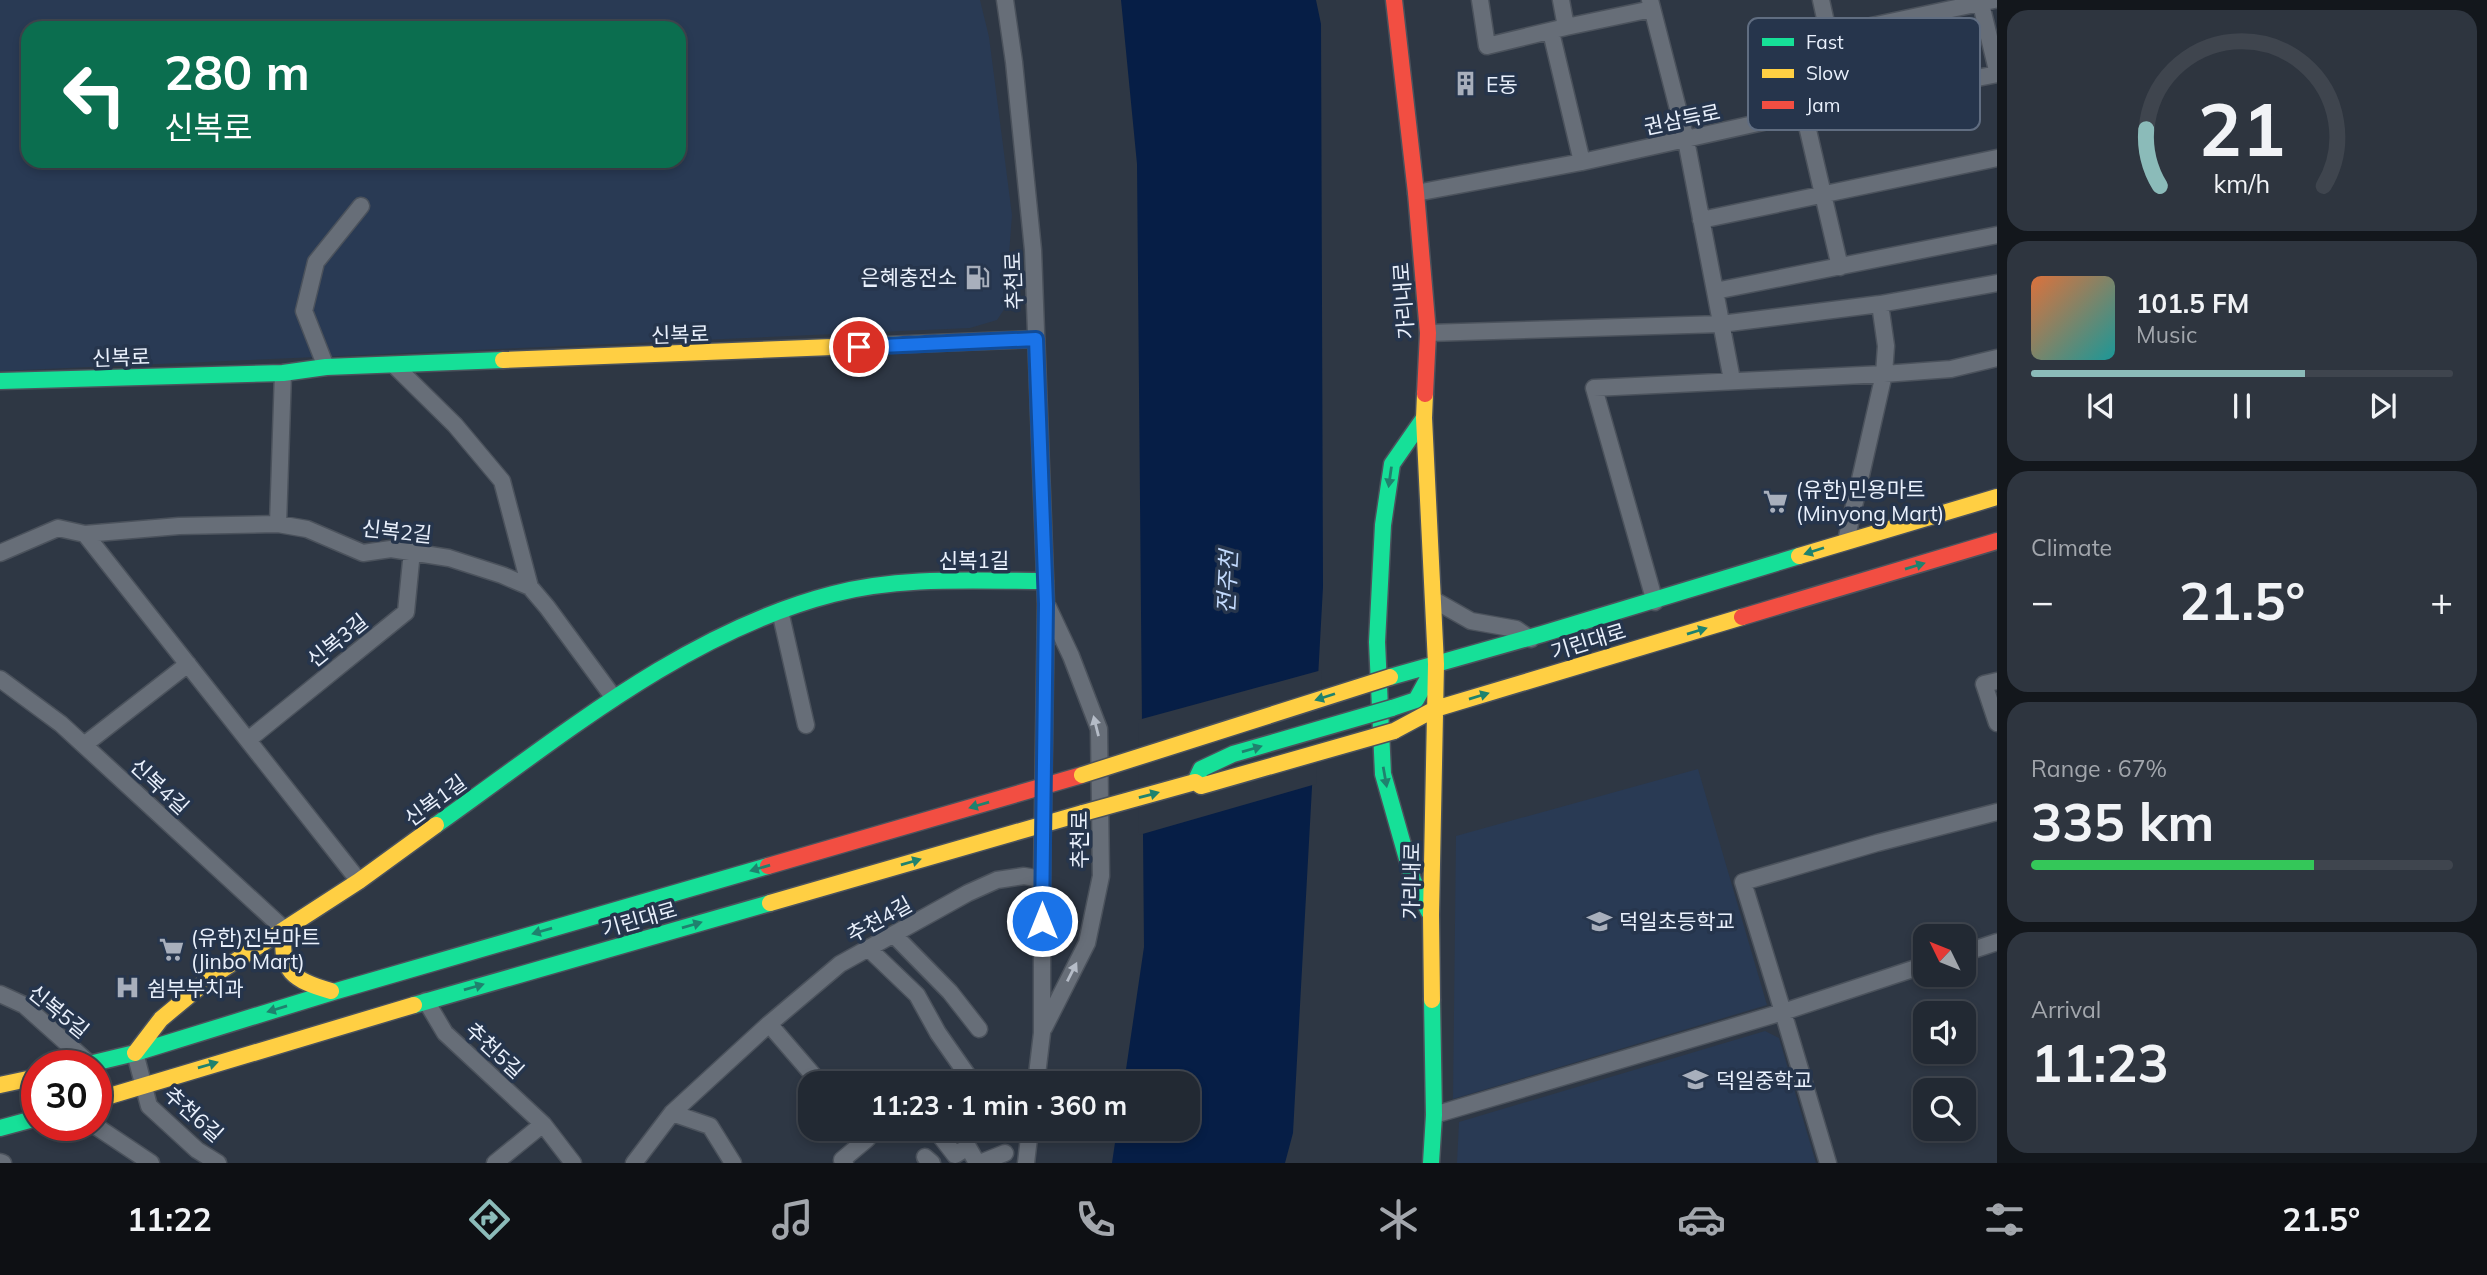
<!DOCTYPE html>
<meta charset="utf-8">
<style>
body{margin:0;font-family:Mulish,"Noto Sans KR",sans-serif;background:#2e353f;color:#f1f3f6;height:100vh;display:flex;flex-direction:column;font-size:26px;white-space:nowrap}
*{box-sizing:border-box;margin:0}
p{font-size:23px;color:#a2a6ac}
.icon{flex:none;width:38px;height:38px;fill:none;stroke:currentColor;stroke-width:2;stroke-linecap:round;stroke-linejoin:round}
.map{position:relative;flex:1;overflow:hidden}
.details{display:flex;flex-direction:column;gap:10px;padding:10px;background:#13171c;width:490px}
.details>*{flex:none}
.top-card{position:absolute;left:21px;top:21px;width:665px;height:147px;border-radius:21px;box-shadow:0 4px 10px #0003,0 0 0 2px #3f454e;background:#0b6e4f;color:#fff;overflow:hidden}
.needle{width:46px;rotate:313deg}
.controls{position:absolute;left:1913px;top:924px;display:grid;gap:14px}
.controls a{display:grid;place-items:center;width:63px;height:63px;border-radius:14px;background:#222933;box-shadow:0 4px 10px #0003,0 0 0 2px #3f454e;font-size:35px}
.speed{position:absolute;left:21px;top:1050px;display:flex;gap:14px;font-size:35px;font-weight:700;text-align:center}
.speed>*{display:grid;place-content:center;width:91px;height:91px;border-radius:50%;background:#222933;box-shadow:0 4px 10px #0003,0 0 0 2px #3f454e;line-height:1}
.speed .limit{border:10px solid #d22;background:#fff;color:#111}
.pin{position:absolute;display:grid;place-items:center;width:60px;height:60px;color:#fff;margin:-30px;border:4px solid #fff;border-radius:50%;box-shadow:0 2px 7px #0007}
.me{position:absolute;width:77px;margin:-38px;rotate:0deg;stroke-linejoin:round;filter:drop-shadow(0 0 5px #0008)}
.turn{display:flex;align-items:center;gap:24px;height:147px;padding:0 28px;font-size:32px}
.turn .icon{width:91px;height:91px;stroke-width:2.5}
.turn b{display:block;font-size:49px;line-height:60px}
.big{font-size:52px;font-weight:700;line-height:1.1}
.details .tile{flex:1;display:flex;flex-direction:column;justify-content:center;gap:10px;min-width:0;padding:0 24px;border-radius:21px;background:#2e353f}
.details .dial{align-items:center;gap:0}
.dial svg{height:182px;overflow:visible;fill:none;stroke:#3f454e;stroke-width:7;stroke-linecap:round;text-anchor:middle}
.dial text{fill:#f1f3f6;stroke:none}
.song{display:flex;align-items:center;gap:21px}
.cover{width:84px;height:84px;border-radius:10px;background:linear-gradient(135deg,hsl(20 70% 55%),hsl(180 70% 35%))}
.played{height:7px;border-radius:4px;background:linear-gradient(90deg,#8bbbb9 65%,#3f454e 65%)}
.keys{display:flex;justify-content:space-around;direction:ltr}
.heat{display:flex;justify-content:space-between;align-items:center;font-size:38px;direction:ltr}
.charge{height:10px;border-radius:5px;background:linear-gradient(90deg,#34c759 67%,#3f454e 0)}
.trip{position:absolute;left:798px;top:1071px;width:402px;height:70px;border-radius:21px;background:#222933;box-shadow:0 4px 10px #0003,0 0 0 2px #3f454e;font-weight:700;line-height:70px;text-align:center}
.tabs{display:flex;height:112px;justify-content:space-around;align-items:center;background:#0e1014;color:#a2a6ac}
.tabs .icon{width:49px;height:49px}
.tabs .on{color:#8bbbb9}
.tabs b{font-size:32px;color:#f1f3f6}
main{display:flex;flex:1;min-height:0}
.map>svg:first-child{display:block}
</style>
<main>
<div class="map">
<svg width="1997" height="1163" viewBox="0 0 1997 1163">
<rect width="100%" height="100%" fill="#2e3744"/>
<!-- built -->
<path fill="#293a54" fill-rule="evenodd" d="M 0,0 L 980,0 L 989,37 L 1012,215 L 1005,308 L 997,320 L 970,328 L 0,371 ZM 28,28 L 679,28 L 679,161 L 28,161 Z
M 1698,769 L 1767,1005 L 1453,1099 L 1456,836 Z
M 1765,1031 L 1779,1038 L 1816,1163 L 1457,1163 L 1459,1122 Z"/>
<!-- water -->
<path fill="#061e46" d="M 1121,0 L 1316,0 L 1321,24 L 1323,587 L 1293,1133 L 1285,1163 L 1112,1163 L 1117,1129 L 1188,1129 L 1188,1083 L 1124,1083 L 1144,947 L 1137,164 Z"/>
<!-- pier -->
<path fill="#2e3744" d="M 1322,670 L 1316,784 L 1139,835 L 1138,720 Z"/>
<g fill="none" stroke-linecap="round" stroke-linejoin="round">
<defs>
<path id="street" d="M 1005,0 L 1014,62 L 1033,250 L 1046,604 L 1042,879 L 1042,1033 L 1036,1083
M 1480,0 L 1487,46 L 1566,27
M 1561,0 L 1566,27 L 1652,9
M 1650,0 L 1686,140 L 1715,291 L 1997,235
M 1821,0 L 1844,104
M 1980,0 L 1997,70
M 1551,32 L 1582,162
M 1829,35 L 1994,0
M 1804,113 L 1840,267
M 1416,193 L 1582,162 L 1844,104 L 1997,74
M 1701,220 L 1997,158
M 1715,291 L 1732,380
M 1428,333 L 1721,324 L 1880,304 L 1997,283
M 394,365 L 455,425 L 502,481 L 530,587
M 326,367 L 304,311 L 316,262 L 361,206
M 278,524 L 283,373
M 85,534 L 359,881
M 1846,541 L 1884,374 L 1886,346 L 1880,304
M 0,553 L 58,528 L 85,534 L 179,526 L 278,524 L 307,529 L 363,553 L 391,549 L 449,558 L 502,575 L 530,587 L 547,607 L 614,698
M 1434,600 L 1471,621 L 1516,629 L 1531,639
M 1655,602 L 1594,388 L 1884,374 L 1951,369 L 1997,358
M 780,611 L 806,725
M 0,679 L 61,724 L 285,930
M 1997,681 L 1984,684 L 1997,723
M 248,740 L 406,612 L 412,551
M 84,745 L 188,664
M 894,935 L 950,992 L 979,1029
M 869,949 L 917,995 L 938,1033 L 973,1083
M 1964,953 L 1997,942
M 1925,965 L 1783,1012 L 1743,882 L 1877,843 L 1997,812
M 0,994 L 24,1005 L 90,1064
M 426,1001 L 445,1033 L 543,1124 L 573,1163
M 769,1024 L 820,1083
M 1044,1028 L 1087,943 L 1101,876 L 1099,729 L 1071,656 L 1048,607
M 135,1053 L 149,1106 L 197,1150 L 218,1163
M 672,1113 L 710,1126 L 733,1163
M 1434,1115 L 1783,1012 L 1828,1163
M 94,1125 L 151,1163
M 935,1129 L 955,1155 L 968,1147 L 977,1163
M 925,1157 L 932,1163
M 0,1162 L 3,1163
M 495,1163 L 543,1124
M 634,1163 L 672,1113 L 769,1024 L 840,964 L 968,893 L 997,880 L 1024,876 L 1042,879
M 845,1163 L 842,1160 L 867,1139 L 859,1129
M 980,1163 L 1005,1153
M 1026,1163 L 1030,1129"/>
<path id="fast" d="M 0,381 L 283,373 L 326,367 L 503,360
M 1424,418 L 1392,464 L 1383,525 L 1377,642 L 1383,774 L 1413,880 L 1429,912
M 1390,677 L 1542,634 L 1799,556
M 1392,708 L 1416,700 L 1433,669
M 436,825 C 559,738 685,632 833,594 C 902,576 975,581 1045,581
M 414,1005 L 770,903
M 81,1066 L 135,1053 L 333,992 L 768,866
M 0,1128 L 37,1118
M 1431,1163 L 1434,1115 L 1432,1000"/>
<path id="slow" d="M 503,360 L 1036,339
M 1425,394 L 1424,418 L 1436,664 L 1431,915 L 1432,1000
M 1799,556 L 1997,497
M 1394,731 L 1435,709 L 1742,617
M 770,903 L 1083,813
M 285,930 C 277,971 295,981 331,991
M 135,1053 L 161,1019 L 214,975 L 359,881 L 436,825
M 0,1085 L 37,1077
M 96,1100 L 414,1005"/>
<path id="jam" d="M 1394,0 L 1416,193 L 1428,333 L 1425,394
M 1742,617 L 1997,541
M 768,866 L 1082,775"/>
</defs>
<!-- street casing -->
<use href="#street" stroke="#4b525c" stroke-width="19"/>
<!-- fast casing -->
<use href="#fast" stroke="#4b525c" stroke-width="19"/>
<!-- slow casing -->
<use href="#slow" stroke="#4b525c" stroke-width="19"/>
<!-- jam casing -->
<use href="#jam" stroke="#4b525c" stroke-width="19"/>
<!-- street -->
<use href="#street" stroke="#676e78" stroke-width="16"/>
<!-- fast -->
<use href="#fast" stroke="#16e098" stroke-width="16"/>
<!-- slow -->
<use href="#slow" stroke="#ffcf43" stroke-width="16"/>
<!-- jam -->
<use href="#jam" stroke="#f24e42" stroke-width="16"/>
<defs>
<path id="fast-bridge" d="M 1195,782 L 1201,769 L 1233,754 L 1392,708"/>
<path id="slow-bridge" d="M 1082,775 L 1390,677
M 1083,813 L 1195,782 L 1201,786 L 1394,731"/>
</defs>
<!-- fast-bridge casing -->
<use href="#fast-bridge" stroke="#4b525c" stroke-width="19" stroke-linecap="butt"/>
<!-- slow-bridge casing -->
<use href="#slow-bridge" stroke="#4b525c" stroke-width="19" stroke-linecap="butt"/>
<!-- fast-bridge -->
<use href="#fast-bridge" stroke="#16e098" stroke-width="16"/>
<!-- slow-bridge -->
<use href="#slow-bridge" stroke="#ffcf43" stroke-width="16"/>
</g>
<!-- one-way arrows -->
<defs><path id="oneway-solid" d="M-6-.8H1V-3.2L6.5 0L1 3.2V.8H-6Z" transform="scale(1.75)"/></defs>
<g fill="#1f826e">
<use href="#oneway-solid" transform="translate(1390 477) rotate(98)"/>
<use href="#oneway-solid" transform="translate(1814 551) rotate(162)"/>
<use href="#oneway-solid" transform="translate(1915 566) rotate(-17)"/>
<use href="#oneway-solid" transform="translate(1697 631) rotate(-17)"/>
<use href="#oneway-solid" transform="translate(1479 696) rotate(-17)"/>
<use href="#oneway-solid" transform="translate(1325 697) rotate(162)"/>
<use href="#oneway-solid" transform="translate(1252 749) rotate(-16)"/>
<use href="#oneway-solid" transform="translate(1385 777) rotate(80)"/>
<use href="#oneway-solid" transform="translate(1149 795) rotate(-15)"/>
<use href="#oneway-solid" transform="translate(979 805) rotate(164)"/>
<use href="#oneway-solid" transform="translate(911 862) rotate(-16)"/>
<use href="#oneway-solid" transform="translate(760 868) rotate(164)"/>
<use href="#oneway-solid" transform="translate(692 925) rotate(-16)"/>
<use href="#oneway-solid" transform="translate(542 931) rotate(164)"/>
<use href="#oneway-solid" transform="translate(474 987) rotate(-16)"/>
<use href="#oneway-solid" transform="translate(277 1009) rotate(163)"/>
<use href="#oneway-solid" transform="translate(208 1065) rotate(-16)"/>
</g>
<g fill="#b5bcc7">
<use href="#oneway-solid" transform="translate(1096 726) rotate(-104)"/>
<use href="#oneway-solid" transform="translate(1072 972) rotate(-63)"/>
</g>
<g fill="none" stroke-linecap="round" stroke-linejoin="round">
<defs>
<path id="route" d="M 859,347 L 1036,339 L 1046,604 L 1042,921"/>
</defs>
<!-- route casing -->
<use href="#route" stroke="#114b97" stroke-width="18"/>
<!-- route -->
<use href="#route" stroke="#1a73e8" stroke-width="12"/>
</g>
<!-- icons -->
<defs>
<symbol id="building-bare" viewBox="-9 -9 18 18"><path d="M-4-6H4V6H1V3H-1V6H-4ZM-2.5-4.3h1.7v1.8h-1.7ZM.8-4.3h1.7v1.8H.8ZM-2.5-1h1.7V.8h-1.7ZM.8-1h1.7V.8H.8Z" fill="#a8afbc" stroke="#26354c" stroke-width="2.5" paint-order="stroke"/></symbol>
<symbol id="fuel-bare" viewBox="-9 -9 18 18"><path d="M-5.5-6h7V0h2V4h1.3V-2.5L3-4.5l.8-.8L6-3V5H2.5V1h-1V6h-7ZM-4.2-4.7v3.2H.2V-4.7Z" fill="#a8afbc" stroke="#26354c" stroke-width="2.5" paint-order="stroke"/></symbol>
<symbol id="supermarket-bare" viewBox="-9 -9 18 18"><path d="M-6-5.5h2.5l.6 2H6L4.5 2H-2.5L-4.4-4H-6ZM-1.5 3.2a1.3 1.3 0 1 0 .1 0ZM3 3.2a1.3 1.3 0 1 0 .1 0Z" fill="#a8afbc" stroke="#26354c" stroke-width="2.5" paint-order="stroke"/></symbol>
<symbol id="school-bare" viewBox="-9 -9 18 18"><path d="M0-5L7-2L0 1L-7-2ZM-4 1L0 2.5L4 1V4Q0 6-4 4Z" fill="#a8afbc" stroke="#26354c" stroke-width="2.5" paint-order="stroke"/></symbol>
<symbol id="hospital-bare" viewBox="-9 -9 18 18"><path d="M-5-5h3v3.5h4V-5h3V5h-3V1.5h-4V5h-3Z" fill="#a8afbc" stroke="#26354c" stroke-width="2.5" paint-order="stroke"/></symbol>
</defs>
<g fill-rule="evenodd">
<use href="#building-bare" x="1448" y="66" width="35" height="35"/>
<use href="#fuel-bare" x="960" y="260" width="35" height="35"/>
<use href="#supermarket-bare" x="1758" y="484" width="35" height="35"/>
<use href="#school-bare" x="1582" y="904" width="35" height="35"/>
<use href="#supermarket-bare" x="154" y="932" width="35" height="35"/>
<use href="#hospital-bare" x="110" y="970" width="35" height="35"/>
<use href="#school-bare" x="1678" y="1062" width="35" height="35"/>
</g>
<g text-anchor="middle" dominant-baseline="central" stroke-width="7" stroke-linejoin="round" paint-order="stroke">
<!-- poi labels -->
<g font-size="21" fill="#e9f0fc" stroke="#26354c" text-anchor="start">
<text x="1486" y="84">E동</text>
<text x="957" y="277" text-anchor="end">은혜충전소</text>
<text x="1796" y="489">(유한)민용마트<tspan x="1796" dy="24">(Minyong Mart)</tspan></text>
<text x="1619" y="921">덕일초등학교</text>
<text x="191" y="937">(유한)진보마트<tspan x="191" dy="24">(Jinbo Mart)</tspan></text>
<text x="147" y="988">쉼부부치과</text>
<text x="1716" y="1080">덕일중학교</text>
</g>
<!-- street labels -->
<g font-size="21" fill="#e9f0fc" stroke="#26354c">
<text transform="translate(1682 119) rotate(-12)">권삼득로</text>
<text transform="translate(1013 281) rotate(-92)">추천로</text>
<text transform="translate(1403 301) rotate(-94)">가리내로</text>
<text transform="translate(680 334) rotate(-2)">신복로</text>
<text transform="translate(121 357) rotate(-2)">신복로</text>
<text transform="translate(397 531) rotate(6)">신복2길</text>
<text x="974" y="560">신복1길</text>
<text transform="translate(337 640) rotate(-39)">신복3길</text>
<text transform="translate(1588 641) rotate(-17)">기린대로</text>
<text transform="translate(160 786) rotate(43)">신복4길</text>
<text transform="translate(435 800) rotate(-36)">신복1길</text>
<text transform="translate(1079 840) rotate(-90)">추천로</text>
<text transform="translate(1411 881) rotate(-89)">가리내로</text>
<text transform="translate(639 919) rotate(-16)">기린대로</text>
<text transform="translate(879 919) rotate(-29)">추천4길</text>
<text transform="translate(59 1011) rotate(39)">신복5길</text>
<text transform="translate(495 1050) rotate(43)">추천5길</text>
<text transform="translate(194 1114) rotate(42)">추천6길</text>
</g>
<!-- water labels -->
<g font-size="23" font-style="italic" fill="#c2d9fc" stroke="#26354c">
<text transform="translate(1227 582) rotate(-87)">전주천</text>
</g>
</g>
<!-- legend -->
<rect x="1748" y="18" width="232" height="112" rx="10" fill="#26354c" stroke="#606d81" stroke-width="2"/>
<rect x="1762" y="38" width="32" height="8" fill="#16e098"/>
<rect x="1762" y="69" width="32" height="9" fill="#ffcf43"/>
<rect x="1762" y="101" width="32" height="8" fill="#f24e42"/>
<g font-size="19" fill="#e9f0fc">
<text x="1806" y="49">Fast</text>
<text x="1806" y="80">Slow</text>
<text x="1806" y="112">Jam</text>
</g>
</svg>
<div class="controls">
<a><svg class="needle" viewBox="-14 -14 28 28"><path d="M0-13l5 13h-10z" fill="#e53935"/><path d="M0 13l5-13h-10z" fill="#a2a6ac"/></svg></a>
<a><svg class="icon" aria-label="sound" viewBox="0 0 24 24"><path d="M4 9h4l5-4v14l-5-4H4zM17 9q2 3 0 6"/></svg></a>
<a><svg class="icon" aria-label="search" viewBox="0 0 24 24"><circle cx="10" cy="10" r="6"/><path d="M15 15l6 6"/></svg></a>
</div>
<div class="speed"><div class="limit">30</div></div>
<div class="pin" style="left:859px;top:347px;background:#d93025"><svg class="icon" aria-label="arrive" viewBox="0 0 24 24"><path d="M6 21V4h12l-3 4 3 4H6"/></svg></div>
<svg class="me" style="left:1042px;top:921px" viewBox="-20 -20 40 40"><circle r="17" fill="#1a73e8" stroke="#fff" stroke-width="3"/><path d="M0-11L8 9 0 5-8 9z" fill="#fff"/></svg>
<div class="trip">11:23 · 1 min · 360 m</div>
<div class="top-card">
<div class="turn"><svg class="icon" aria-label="left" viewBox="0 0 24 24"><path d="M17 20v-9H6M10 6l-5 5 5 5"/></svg><div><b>280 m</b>신복로</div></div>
</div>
</div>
<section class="details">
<div class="tile dial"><svg viewBox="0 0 100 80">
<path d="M14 69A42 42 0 1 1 86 69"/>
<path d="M14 69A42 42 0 0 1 8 44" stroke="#8bbbb9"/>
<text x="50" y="56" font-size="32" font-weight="700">21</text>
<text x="50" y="72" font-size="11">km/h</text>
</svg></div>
<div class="tile">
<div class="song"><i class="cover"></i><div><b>101.5 FM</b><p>Music</p></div></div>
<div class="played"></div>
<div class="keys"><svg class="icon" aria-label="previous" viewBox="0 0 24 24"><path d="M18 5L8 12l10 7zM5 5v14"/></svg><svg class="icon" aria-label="pause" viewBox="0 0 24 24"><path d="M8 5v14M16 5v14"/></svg><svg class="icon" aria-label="next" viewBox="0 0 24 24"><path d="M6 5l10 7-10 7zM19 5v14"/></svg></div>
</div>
<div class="tile"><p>Climate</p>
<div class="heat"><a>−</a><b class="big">21.5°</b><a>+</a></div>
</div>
<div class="tile"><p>Range · 67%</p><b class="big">335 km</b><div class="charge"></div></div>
<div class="tile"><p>Arrival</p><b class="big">11:23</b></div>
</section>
</main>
<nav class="tabs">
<b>11:22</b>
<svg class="icon on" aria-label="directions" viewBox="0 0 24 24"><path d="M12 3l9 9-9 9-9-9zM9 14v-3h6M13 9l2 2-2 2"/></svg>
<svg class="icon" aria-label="music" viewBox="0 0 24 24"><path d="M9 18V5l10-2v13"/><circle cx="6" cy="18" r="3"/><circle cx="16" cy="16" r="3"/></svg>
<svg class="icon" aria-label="phone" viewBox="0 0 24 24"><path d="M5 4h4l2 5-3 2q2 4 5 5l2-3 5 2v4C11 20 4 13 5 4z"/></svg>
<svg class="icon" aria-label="climate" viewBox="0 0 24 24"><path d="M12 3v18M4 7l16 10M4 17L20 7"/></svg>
<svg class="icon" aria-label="car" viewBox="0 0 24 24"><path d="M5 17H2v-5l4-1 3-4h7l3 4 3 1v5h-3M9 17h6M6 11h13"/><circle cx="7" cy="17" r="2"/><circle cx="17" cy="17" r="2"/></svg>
<svg class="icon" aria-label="filters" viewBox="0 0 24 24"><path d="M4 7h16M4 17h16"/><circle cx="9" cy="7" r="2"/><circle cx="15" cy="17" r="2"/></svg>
<b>21.5°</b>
</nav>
